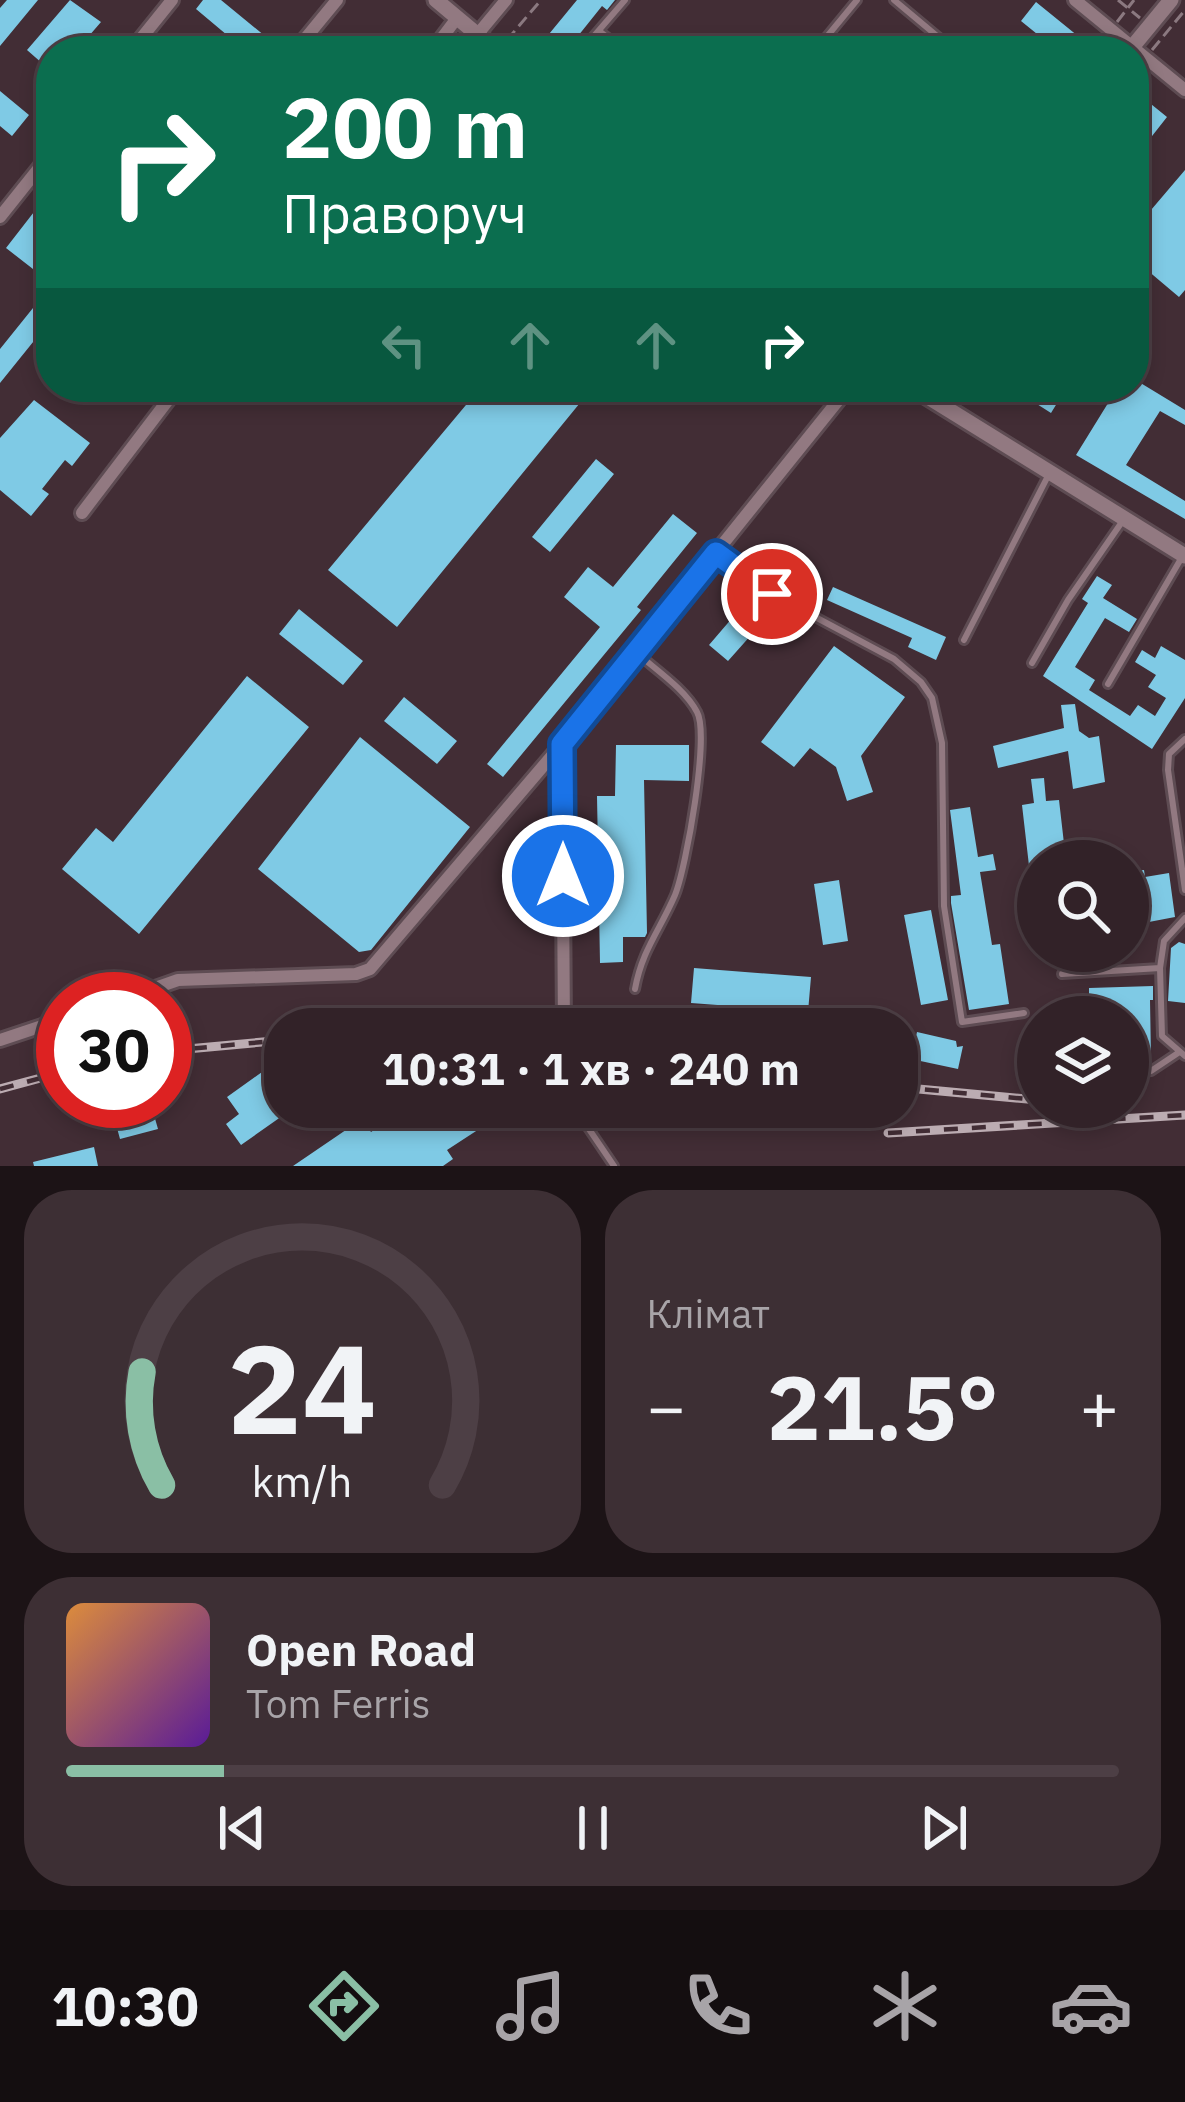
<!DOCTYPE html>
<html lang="uk">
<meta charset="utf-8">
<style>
body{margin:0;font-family:"IBM Plex Sans",sans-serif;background:#3d2f34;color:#f1f3f6;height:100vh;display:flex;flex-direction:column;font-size:45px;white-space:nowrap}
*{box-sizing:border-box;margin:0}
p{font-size:39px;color:#a8a4a8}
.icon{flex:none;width:66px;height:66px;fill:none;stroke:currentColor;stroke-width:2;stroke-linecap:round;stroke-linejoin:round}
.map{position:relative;height:1166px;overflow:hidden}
.drawer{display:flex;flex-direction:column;gap:24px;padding:24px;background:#1c1316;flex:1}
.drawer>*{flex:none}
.guide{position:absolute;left:36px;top:36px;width:1113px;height:366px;border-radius:48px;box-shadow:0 6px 18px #0003,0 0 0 3px #4d3f45;background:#0b6e4f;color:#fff;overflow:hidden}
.buttons{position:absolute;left:1017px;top:840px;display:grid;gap:24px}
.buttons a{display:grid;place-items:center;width:132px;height:132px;border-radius:50%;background:#322228;box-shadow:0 6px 18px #0003,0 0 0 3px #4d3f45;font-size:60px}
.speed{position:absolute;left:36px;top:972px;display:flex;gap:24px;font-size:60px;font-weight:700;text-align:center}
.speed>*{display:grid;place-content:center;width:156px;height:156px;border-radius:50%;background:#322228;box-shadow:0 6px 18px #0003,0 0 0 3px #4d3f45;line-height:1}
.speed .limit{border:18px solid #d22;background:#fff;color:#111}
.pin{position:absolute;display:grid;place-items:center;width:102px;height:102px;color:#fff;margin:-51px;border:6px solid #fff;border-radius:50%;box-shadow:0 3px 12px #0007}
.me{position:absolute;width:132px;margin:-66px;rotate:0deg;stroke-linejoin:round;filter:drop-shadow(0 0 9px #0008)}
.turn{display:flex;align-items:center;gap:42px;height:252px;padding:0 48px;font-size:54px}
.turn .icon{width:156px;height:156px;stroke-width:2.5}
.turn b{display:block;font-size:84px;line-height:102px}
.lanes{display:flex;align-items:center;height:114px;padding:0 48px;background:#0003;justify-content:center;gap:60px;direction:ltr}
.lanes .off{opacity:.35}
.big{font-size:90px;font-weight:700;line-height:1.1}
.drawer .card{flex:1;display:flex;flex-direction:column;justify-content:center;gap:18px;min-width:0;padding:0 42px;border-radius:48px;background:#3d2f34}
.drawer .dial{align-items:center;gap:0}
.dial svg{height:312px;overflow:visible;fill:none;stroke:#4d3f45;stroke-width:7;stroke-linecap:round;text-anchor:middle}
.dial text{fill:#f1f3f6;stroke:none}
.song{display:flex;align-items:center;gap:36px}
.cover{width:144px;height:144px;border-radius:18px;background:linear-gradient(135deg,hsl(30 70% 55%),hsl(270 70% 35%))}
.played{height:12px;border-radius:6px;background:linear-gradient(90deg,#8abfa5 15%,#4d3f45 15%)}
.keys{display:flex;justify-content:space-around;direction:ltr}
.heat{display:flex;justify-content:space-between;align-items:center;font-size:66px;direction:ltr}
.drawer .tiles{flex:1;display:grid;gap:24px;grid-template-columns:1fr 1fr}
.card:last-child{grid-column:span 2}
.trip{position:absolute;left:264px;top:1008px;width:654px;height:120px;border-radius:48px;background:#322228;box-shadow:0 6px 18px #0003,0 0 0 3px #4d3f45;font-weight:700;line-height:120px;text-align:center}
.menu{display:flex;height:192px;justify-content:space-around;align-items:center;background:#140e10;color:#a8a4a8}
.menu .icon{width:84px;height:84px}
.menu .active{color:#8abfa5}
.menu b{font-size:54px;color:#f1f3f6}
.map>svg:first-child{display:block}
</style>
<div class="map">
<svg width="1185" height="1166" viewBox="0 0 1185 1166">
<rect width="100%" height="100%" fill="#422d35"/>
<!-- building -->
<path fill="#7fcae5" d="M 7,0 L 38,0 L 0,46 L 0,8 Z
M 70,0 L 101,22 L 76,51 L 51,51 L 51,71 L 27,50 Z
M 203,0 L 221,0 L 265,36 L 253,51 L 246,51 L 196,9 Z
M 577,0 L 615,0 L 607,10 L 602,6 L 566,51 L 547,51 L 540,45 Z
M 1036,2 L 1089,45 L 1084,51 L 1058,51 L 1021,21 Z
M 0,91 L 29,115 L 12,136 L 0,126 Z
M 1146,100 L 1167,117 L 1134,159 L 1134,116 Z
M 1185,170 L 1185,290 L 1179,297 L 1134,259 L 1134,230 Z
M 51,190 L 51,245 L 33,269 L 6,248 Z
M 33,308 L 50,321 L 0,383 L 0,349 Z
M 1134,379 L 1185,410 L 1185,425 L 1160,411 L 1126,465 L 1185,501 L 1185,519 L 1076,455 L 1118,387 L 1134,387 Z
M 481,387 L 593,387 L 397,627 L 328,570 Z
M 1010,387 L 1067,387 L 1051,413 Z
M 34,400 L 90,443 L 72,466 L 65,460 L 42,489 L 49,494 L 31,516 L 0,490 L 0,438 Z
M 596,459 L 614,474 L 550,552 L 532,537 Z
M 673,514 L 697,533 L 637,607 L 641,610 L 503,777 L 487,764 L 600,627 L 564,597 L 588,567 L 613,587 Z
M 1097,576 L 1112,585 L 1103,598 L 1137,619 L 1129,632 L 1105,618 L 1075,667 L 1095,680 L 1089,690 L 1130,716 L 1138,705 L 1155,716 L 1166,698 L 1148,687 L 1156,675 L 1135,662 L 1142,650 L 1155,658 L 1161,646 L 1185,660 L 1185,698 L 1152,749 L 1043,676 L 1088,603 L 1082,599 Z
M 833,587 L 946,637 L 936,660 L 908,647 L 912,638 L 827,600 Z
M 299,609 L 363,661 L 343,685 L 279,634 Z
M 733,617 L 752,634 L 728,661 L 709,645 Z
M 834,646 L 905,697 L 861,756 L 873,792 L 847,801 L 836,767 L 810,748 L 794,767 L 761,742 Z
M 247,676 L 309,727 L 139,934 L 62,869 L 96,828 L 113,842 Z
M 404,697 L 457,741 L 437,764 L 384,721 Z
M 1075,704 L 1079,731 L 1089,738 L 1099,736 L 1105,782 L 1073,789 L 1068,751 L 998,768 L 993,746 L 1064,728 L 1061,705 Z
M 360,737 L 470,827 L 371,950 L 359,952 L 258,869 Z
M 616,745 L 689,745 L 689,781 L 644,780 L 647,933 L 645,937 L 623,937 L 623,962 L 600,963 L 597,796 L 615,796 Z
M 1044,778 L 1046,801 L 1059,800 L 1066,861 L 1038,861 L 1038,883 L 1031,883 L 1022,805 L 1034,803 L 1031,779 Z
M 970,807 L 978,857 L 993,854 L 996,870 L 980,872 L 992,945 L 1000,944 L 1009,1004 L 969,1010 L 951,903 L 951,896 L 961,895 L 950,810 Z
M 1144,870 L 1145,877 L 1169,873 L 1175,917 L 1128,926 L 1128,872 Z
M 839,880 L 848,941 L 823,945 L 814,884 Z
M 931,910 L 948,1000 L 921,1005 L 904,915 Z
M 1179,942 L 1185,944 L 1185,1003 L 1168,1001 L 1171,948 Z
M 694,968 L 811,977 L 808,1012 L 691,1003 Z
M 1153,986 L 1153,1000 L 1150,1000 L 1151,1058 L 1128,1059 L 1128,1017 L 1068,1017 L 1067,1003 L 1089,1002 L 1089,988 Z
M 917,1032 L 956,1041 L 957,1047 L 963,1046 L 958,1069 L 911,1059 Z
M 276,1062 L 285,1074 L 285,1114 L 241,1145 L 226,1124 L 239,1114 L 227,1097 Z
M 131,1101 L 150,1101 L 158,1129 L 120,1139 L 111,1106 Z
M 407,1107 L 484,1107 L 493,1120 L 447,1150 L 453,1159 L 443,1166 L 293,1166 L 362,1119 L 371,1132 Z
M 94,1147 L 98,1166 L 34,1166 L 33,1162 Z"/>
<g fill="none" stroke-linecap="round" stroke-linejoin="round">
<defs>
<path id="service" d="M 894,0 L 955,51
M 599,31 L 625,51
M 581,51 L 625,0
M 815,51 L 857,0
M 717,553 L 772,594 L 894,659 L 921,682 L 932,698 L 942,743 L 944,906 L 962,1022 L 1024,1013
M 964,640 L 1050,472
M 1032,663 L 1068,600 L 1124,519
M 1108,684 L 1182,557
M 1185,739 L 1169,754 L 1168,770 L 1185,890
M 1185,918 L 1164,941 L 1160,968 L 1162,1036 L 1185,1056
M 1062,974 L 1160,968
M 635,989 C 642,950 660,930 675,895 C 686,868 710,735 697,712 C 685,689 656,670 637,653
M 1128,1072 L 1151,1071 L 1178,1053
M 574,1107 L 614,1166"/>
<path id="minor" d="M 1075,0 L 1185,90
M 477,35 L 506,0
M 131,51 L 172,0
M 295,51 L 337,0
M 432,51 L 457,18
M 0,217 L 51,153
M 82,513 L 178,387
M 562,745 L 564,1029
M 124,999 L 178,980 L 356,974 L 370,969 L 562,744 L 849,387
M 0,1040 L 63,1019"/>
<path id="tertiary" d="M 436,0 L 497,51
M 1129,51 L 1171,0
M 912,387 L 1185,556"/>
</defs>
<!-- service casing -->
<use href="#service" stroke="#5e4c53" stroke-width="12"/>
<!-- minor casing -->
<use href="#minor" stroke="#5e4c53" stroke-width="18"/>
<!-- tertiary casing -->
<use href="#tertiary" stroke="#5e4c53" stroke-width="21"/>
<!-- path -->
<path stroke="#8b7980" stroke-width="3" stroke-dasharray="12 6" stroke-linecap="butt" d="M 1118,0 L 1140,18
M 1117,22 L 1134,0
M 507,40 L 541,0
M 1152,50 L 1185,10
M 1093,51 L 1103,38"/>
<!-- service -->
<use href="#service" stroke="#927981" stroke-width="6"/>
<!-- minor -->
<use href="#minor" stroke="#927981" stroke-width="12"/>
<!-- tertiary -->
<use href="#tertiary" stroke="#927981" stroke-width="15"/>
<defs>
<path id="rail" d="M 165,1051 L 285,1040
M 897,1087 L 1038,1100
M 0,1089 L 63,1072
M 888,1133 L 1185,1115"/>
</defs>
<!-- rail casing -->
<use href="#rail" stroke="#bcacb2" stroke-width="9"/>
<!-- rail -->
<use href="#rail" stroke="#422d35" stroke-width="4.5" stroke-dasharray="14" stroke-linecap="butt"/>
</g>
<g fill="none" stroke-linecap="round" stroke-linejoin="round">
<defs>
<path id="route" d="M 563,876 L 562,744 L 716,553 L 772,594"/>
</defs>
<!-- route casing -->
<use href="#route" stroke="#114b97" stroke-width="30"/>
<!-- route -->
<use href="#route" stroke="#1a73e8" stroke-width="21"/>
</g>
</svg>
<div class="buttons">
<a><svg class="icon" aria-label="search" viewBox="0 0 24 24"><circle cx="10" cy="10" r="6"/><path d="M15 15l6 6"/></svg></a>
<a><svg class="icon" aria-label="layers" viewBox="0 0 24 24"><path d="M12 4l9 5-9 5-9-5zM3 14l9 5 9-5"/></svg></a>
</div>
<div class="speed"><div class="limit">30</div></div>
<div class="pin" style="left:772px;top:594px;background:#d93025"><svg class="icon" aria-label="arrive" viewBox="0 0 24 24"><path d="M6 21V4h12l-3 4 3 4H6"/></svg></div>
<svg class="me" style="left:563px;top:876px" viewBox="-20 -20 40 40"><circle r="17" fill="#1a73e8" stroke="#fff" stroke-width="3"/><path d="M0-11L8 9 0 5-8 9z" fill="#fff"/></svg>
<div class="trip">10:31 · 1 хв · 240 m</div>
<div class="guide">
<div class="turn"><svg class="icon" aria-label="right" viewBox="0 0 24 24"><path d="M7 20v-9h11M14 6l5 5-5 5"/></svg><div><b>200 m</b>Праворуч</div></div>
<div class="lanes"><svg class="icon off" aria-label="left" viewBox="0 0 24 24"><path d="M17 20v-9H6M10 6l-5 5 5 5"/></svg><svg class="icon off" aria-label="ahead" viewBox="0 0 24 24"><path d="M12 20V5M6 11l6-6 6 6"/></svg><svg class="icon off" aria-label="ahead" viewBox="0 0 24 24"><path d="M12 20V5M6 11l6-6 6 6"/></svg><svg class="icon" aria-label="right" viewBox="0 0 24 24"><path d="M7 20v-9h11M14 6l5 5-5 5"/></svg></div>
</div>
</div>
<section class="drawer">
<div class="tiles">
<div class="card dial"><svg viewBox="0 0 100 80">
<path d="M14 69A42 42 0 1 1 86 69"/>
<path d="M14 69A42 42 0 0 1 9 40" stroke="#8abfa5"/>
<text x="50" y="56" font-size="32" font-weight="700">24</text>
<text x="50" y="72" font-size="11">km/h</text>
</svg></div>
<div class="card"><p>Клімат</p>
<div class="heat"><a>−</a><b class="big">21.5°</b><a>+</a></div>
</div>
<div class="card">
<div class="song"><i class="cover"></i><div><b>Open Road</b><p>Tom Ferris</p></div></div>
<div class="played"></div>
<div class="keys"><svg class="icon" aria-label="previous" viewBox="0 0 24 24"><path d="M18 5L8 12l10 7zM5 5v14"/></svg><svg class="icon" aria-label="pause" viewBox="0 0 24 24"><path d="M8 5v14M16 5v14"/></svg><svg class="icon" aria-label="next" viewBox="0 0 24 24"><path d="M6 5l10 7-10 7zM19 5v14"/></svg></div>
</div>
</div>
</section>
<nav class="menu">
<b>10:30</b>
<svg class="icon active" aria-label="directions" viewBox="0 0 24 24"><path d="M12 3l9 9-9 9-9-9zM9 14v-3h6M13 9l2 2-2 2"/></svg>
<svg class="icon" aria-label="music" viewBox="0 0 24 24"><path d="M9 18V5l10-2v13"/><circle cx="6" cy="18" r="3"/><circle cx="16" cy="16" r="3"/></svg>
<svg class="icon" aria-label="phone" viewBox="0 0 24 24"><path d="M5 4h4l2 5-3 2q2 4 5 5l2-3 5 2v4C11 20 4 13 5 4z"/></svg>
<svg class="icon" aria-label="climate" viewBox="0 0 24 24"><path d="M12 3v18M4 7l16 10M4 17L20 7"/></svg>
<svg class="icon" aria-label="car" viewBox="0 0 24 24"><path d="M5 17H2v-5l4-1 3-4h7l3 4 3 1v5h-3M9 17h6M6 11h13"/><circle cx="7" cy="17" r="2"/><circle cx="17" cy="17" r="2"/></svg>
</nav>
